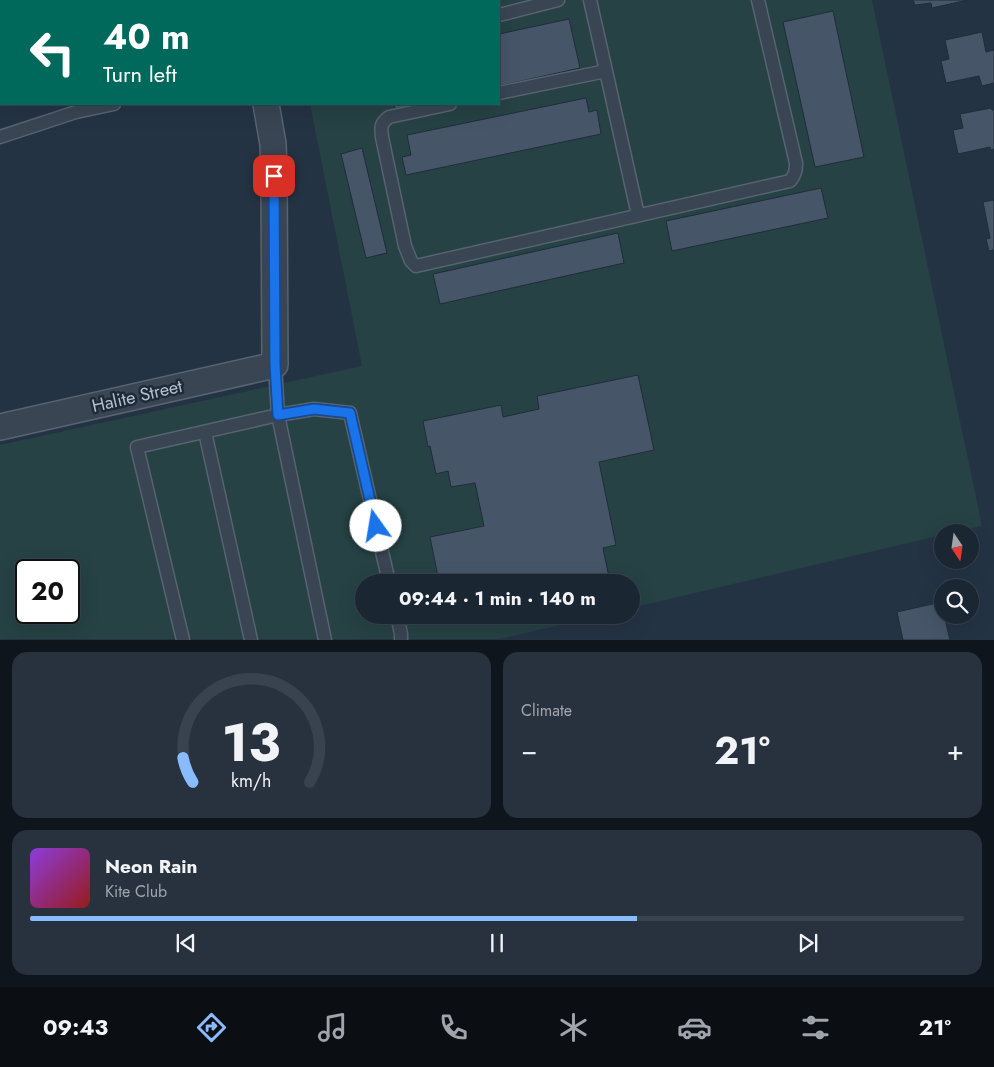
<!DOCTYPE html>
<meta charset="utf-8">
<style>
body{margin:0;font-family:Jost,sans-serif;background:#28323f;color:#f1f3f6;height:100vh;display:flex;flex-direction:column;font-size:19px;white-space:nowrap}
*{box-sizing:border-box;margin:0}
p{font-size:16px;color:#a0a5ac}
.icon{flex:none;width:28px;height:28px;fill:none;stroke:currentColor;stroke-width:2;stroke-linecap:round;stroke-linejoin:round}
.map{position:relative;height:640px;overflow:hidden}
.sheet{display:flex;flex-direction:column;gap:12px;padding:12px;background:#0f151c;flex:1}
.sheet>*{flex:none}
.top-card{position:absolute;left:0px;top:0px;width:500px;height:105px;box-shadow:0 5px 20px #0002,0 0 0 1px #39434e;background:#00695c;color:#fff;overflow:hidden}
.needle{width:32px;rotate:167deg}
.buttons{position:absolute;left:934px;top:524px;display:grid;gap:10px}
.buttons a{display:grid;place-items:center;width:45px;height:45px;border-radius:50%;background:#1b2633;box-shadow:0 5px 20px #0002,0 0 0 1px #39434e;font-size:25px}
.speed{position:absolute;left:15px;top:559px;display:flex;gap:10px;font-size:25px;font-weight:700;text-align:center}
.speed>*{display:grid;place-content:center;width:65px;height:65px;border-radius:50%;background:#1b2633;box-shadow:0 5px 20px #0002,0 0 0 1px #39434e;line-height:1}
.speed .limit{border:2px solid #111;border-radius:8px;background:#fff;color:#111}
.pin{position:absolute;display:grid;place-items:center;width:42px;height:42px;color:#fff;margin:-21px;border-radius:10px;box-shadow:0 2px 8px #0006}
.me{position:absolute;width:55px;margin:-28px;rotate:347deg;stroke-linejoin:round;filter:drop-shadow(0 0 4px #0008)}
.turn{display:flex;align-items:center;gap:18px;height:105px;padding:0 20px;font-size:22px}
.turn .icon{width:65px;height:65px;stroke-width:2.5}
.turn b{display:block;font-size:35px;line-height:42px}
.big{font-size:38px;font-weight:700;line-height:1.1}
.sheet .widget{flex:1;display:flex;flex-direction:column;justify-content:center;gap:8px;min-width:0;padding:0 18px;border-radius:15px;background:#28323f}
.sheet .dial{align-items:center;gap:0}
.dial svg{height:130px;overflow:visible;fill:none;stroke:#39434e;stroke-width:7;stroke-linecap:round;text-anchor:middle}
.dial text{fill:#f1f3f6;stroke:none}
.song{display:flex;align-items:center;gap:15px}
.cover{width:60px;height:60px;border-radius:8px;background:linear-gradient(135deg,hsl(270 70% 55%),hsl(0 70% 35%))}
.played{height:5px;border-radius:2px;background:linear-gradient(90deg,#89bbff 65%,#39434e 65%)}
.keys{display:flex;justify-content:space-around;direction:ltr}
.heat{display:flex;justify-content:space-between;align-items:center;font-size:28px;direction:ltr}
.sheet .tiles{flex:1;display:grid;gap:12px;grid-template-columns:1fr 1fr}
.widget:last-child{grid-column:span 2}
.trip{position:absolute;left:355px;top:574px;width:285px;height:50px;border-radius:25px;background:#1b2633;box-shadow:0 5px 20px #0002,0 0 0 1px #39434e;font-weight:700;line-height:50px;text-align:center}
.tab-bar{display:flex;height:80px;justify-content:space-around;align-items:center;background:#0b0f14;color:#a0a5ac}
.tab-bar .icon{width:35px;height:35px}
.tab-bar .on{color:#89bbff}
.tab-bar b{font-size:22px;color:#f1f3f6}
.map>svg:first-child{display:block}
</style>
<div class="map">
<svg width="994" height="640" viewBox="0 0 994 640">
<rect width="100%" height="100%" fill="#243344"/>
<!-- green -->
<path fill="#264244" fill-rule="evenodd" d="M 289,0 L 872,0 L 982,526 L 953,532 L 942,532 L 942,535 L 631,608 L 631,582 L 364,582 L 364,615 L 603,615 L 499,639 L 0,639 L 0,445 L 362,366 L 310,104 L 499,104 L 499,1 L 290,1 ZM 26,570 L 69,570 L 69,612 L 26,612 Z"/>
<!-- building -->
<path fill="#465568" stroke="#202c3a" d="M 913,0 L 968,0 L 932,8 L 931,3 L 915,5 Z
M 833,11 L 864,157 L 815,167 L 783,22 Z
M 569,19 L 580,68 L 499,86 L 499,34 Z
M 982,32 L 986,52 L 994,50 L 994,83 L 982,86 L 979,76 L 946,83 L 941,61 L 949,59 L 945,40 Z
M 586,98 L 589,112 L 597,110 L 601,134 L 406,175 L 402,157 L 411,155 L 407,135 Z
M 394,104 L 418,104 L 395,109 Z
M 991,108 L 992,110 L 994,110 L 994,149 L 991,150 L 990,147 L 958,154 L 953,130 L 963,128 L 960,114 Z
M 362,148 L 387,253 L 366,258 L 341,154 Z
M 821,188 L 828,218 L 672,251 L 666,221 Z
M 994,200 L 994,250 L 989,251 L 986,239 L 990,238 L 983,202 Z
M 618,233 L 624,263 L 440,304 L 433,274 Z
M 638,375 L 654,450 L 599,462 L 616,545 L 603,548 L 610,582 L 439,582 L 430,537 L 484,526 L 475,483 L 451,487 L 448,471 L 436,474 L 430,446 L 428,447 L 423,421 L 501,405 L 503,417 L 539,409 L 537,396 Z
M 941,602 L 942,615 L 944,615 L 950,640 L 903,640 L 897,612 Z
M 437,615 L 469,615 L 438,621 Z"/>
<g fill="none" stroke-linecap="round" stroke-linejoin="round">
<defs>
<path id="service" d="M 165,0 L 165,1
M 199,0 L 199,1
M 348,0 L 349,1
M 499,15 L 558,0
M 606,71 L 638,215
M 499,93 L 606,71 L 590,0
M 450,104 L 389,117 C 380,124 381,127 382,137 L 405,246 L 411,261 L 416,266 L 790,181 C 795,175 796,171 796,163 L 758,0
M 0,137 L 76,112 L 114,104
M 275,365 L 278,415 L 325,640
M 205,432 L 251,640
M 397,615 L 401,634 L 401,640
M 183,640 L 137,447 L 278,415 L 314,409 L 350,413 L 389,582"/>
<path id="minor" d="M 243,0 L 243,1
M 0,427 L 275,365 L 274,176 L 273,144 L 266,104"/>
</defs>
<!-- service casing -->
<use href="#service" stroke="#576370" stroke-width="15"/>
<!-- minor casing -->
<use href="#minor" stroke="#576370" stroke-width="28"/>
<!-- service -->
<use href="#service" stroke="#394553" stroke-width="12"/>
<!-- minor -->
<use href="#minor" stroke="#394553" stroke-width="25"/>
</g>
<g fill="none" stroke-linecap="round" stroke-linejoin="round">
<defs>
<path id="route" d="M 274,176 L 275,365 L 278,415 L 314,409 L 350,413 L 376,526"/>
</defs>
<!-- route casing -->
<use href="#route" stroke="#114b97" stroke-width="12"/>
<!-- route -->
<use href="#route" stroke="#1a73e8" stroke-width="9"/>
</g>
<g text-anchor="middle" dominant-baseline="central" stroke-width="5" stroke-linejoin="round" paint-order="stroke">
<!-- street labels -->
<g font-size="18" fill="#b6c0cd" stroke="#1e2a38">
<text transform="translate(137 396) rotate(-13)">Halite Street</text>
</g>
</g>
</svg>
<div class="buttons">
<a><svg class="needle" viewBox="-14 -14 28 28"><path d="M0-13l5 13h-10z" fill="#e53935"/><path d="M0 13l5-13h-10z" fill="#a0a5ac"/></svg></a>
<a><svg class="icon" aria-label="search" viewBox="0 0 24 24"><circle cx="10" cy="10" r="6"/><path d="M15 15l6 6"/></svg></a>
</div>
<div class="speed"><div class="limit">20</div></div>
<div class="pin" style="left:274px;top:176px;background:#d93025"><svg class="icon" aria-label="arrive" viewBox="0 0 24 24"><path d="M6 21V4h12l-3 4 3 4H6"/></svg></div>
<svg class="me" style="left:376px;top:526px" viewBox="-20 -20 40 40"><circle r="19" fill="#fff"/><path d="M0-13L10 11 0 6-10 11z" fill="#1a73e8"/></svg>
<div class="trip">09:44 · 1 min · 140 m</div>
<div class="top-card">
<div class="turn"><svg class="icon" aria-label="left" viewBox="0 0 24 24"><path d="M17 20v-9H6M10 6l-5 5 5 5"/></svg><div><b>40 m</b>Turn left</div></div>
</div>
</div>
<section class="sheet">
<div class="tiles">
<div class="widget dial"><svg viewBox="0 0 100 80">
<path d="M14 69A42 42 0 1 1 86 69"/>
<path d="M14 69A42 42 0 0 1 8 54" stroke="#89bbff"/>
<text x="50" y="56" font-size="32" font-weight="700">13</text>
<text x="50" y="72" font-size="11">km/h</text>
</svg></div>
<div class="widget"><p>Climate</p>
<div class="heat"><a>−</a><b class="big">21°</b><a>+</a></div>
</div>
<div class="widget">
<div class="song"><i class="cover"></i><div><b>Neon Rain</b><p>Kite Club</p></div></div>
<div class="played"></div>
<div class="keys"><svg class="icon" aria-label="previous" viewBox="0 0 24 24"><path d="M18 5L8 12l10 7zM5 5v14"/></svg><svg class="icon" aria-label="pause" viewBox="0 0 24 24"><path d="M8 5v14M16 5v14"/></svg><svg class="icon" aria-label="next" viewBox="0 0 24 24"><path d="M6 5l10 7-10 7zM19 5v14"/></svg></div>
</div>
</div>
</section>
<nav class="tab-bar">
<b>09:43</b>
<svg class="icon on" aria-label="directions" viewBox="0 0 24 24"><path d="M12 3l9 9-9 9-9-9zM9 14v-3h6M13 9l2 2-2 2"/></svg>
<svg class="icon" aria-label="music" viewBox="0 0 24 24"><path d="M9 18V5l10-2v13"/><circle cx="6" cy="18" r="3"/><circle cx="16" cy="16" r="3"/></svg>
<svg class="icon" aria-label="phone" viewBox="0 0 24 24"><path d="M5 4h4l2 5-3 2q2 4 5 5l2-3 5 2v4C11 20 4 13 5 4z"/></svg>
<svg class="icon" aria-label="climate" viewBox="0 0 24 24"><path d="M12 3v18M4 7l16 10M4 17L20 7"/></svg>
<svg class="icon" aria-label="car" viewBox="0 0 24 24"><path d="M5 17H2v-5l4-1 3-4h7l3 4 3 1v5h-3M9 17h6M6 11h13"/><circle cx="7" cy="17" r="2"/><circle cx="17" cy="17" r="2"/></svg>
<svg class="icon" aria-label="filters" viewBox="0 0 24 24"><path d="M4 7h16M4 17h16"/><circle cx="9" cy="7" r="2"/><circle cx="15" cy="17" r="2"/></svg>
<b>21°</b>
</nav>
